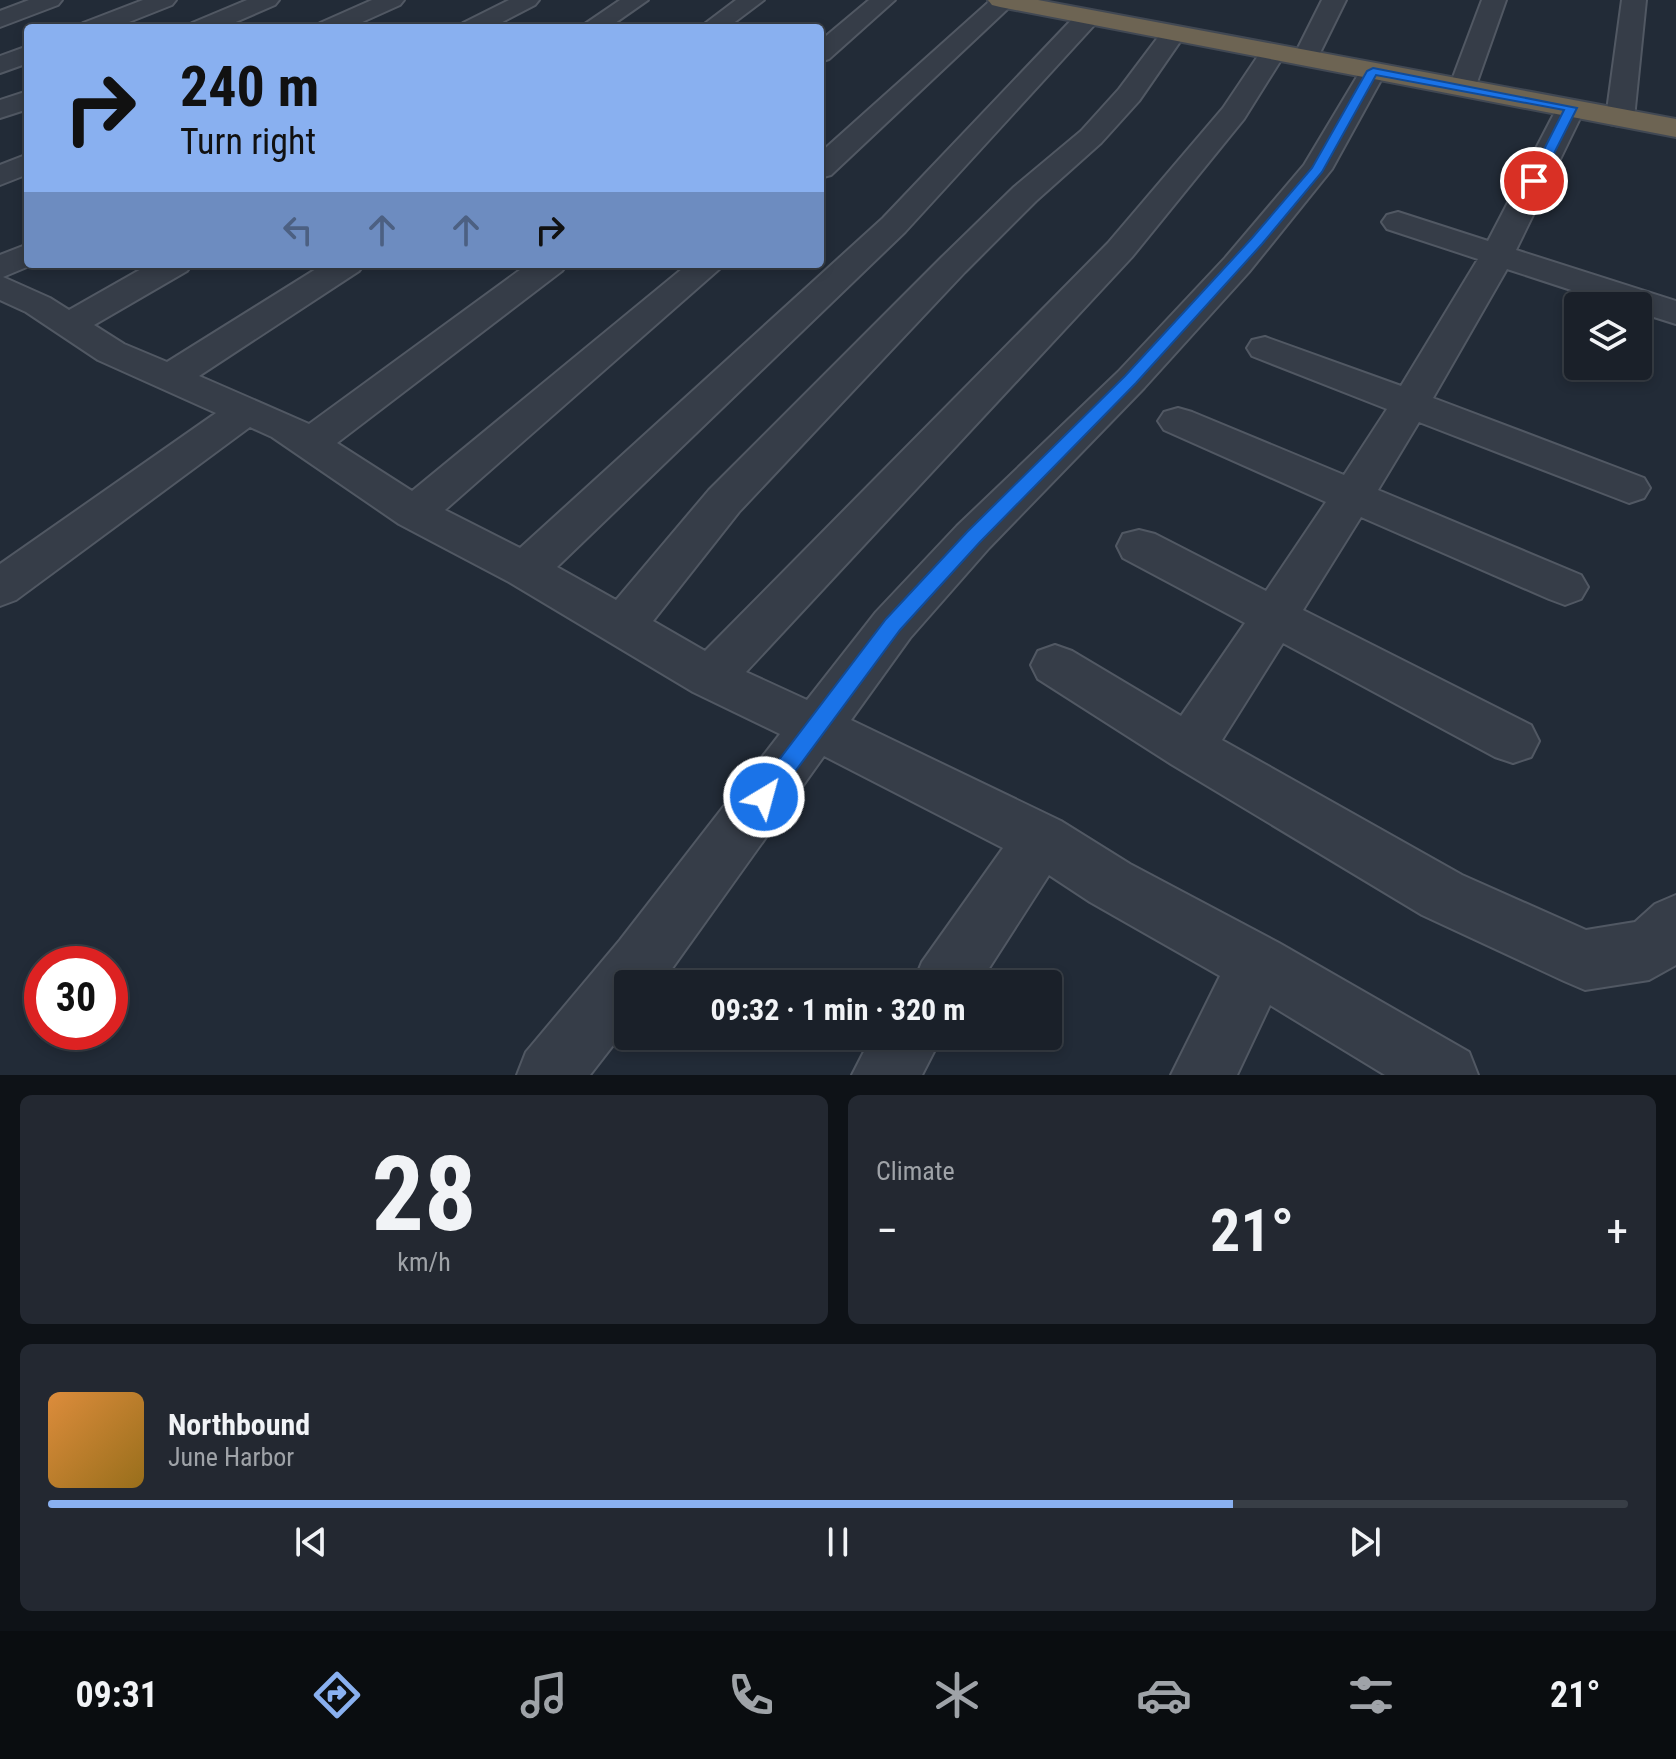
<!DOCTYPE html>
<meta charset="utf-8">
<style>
body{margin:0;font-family:"Roboto Condensed",sans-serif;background:#232831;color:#f1f3f6;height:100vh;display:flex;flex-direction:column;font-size:30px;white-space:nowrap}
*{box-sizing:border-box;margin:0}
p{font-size:26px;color:#9fa3a8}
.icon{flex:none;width:44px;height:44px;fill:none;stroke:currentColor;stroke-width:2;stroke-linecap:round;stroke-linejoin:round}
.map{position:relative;height:1075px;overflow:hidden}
.sheet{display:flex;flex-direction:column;gap:20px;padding:20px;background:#0e1217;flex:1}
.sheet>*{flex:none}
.guide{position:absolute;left:24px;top:24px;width:800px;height:244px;border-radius:8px;box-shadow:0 4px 12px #0003,0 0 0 2px #383e46;background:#89b0f0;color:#111;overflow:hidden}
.fabs{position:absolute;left:1564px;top:292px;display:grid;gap:16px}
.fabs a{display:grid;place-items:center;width:88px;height:88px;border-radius:8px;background:#1a2029;box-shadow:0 4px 12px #0003,0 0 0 2px #383e46;font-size:40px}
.speed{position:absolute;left:24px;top:946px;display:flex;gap:16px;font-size:40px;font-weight:700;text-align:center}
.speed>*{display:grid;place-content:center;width:104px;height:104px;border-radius:50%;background:#1a2029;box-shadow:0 4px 12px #0003,0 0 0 2px #383e46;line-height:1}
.speed .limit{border:12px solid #d22;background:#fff;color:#111}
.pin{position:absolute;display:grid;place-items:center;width:68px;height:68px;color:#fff;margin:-34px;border:4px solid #fff;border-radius:50%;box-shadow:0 2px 8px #0007}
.me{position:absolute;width:88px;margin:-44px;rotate:37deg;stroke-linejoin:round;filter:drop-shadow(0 0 6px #0008)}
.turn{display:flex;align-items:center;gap:28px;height:168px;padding:0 24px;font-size:36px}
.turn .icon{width:104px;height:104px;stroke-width:2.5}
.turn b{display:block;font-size:56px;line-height:68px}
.lanes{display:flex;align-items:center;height:76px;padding:0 24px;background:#0003;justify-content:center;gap:40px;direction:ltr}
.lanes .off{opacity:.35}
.big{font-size:60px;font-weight:700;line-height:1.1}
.sheet .card{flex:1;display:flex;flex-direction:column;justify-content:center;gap:12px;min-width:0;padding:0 28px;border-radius:12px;background:#232831}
.sheet .dial{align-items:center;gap:0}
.dial b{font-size:104px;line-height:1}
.song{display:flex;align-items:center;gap:24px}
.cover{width:96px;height:96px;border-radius:12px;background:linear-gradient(135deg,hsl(30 70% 55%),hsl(40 70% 35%))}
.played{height:8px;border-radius:4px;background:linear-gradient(90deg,#89b0f0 75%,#383e46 75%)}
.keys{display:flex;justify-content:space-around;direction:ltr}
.heat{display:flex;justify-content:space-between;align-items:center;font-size:44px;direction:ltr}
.sheet .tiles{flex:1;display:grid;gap:20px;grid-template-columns:1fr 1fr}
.card:last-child{grid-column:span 2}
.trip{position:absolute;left:614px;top:970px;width:448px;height:80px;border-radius:8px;background:#1a2029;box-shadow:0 4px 12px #0003,0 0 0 2px #383e46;font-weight:700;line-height:80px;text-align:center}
.tabs{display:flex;height:128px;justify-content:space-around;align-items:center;background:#0a0d10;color:#9fa3a8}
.tabs .icon{width:56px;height:56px}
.tabs .on{color:#89b0f0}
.tabs b{font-size:36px;color:#f1f3f6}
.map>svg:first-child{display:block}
</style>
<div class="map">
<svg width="1676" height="1075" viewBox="0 0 1676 1075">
<rect width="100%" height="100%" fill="#222b37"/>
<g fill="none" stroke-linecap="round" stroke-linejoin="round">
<defs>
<path id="street" d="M 29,0 L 62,0 L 58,5 L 0,27 L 0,11 Z
M 143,0 L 176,0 L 172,5 L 114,28 L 80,28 L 83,23 Z
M 247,0 L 279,0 L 275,5 L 222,28 L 189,28 L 192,23 Z
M 372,0 L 404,0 L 400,5 L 349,28 L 317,28 L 320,23 Z
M 509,0 L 539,0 L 535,5 L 491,28 L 460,28 L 463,23 Z
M 620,0 L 648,0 L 608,28 L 579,28 Z
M 736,0 L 764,0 L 727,28 L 699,28 Z
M 869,0 L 895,0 L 829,59 L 820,62 L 820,41 Z
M 991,0 L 1016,1 L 831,175 L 820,178 L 820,153 Z
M 1322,0 L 1346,0 L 1315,63 L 1297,63 L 1293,58 Z
M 1482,0 L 1506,0 L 1475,88 L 1471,94 L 1453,94 L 1449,88 Z
M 1622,0 L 1646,0 L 1634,118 L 1630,124 L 1620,126 L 1610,124 L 1606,118 Z
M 1088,10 L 1097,12 L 1100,17 L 1097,22 L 905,232 L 557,567 L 616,600 L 709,490 L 941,258 L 1014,187 L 1081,131 L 1119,89 L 1165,28 L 1183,28 L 1186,33 L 1139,101 L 1101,143 L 1036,201 L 965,272 L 739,512 L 653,621 L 705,651 L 1108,243 L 1223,108 L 1264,47 L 1282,47 L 1286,52 L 1244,119 L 1132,257 L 746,672 L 807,700 L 876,612 L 957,526 L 1118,372 L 1225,258 L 1304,165 L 1364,65 L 1382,65 L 1386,71 L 1332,169 L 1249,272 L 1144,388 L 989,548 L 910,638 L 851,720 L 1061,821 L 1130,864 L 1279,943 L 1469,1052 L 1478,1075 L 1385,1075 L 1270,1005 L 1237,1075 L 1171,1075 L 1220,976 L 1090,902 L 1049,875 L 979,984 L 913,984 L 922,962 L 1003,848 L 824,756 L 661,984 L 628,984 L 628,1026 L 590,1075 L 517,1075 L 526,1052 L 620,940 L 780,734 L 693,692 L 509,582 L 399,524 L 272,437 L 250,427 L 16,600 L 0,606 L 0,564 L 216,413 L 98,360 L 26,312 L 0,300 L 0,255 L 28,244 L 28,264 L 34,264 L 3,277 L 50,298 L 69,310 L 150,264 L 192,264 L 187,271 L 94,325 L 124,344 L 167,362 L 324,264 L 364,264 L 359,271 L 199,376 L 309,424 L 528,264 L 567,264 L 562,271 L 337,443 L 412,491 L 688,264 L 725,264 L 445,510 L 520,548 L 883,218 L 1079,12 Z
M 28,46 L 28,63 L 0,73 L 0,56 Z
M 28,91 L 28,109 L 0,118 L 0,100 Z
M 1571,100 L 1581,102 L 1585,108 L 1516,250 L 1676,301 L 1676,324 L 1638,312 L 1638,306 L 1620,306 L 1507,269 L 1433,398 L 1644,478 L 1650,488 L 1644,498 L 1629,503 L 1419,422 L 1378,490 L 1581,575 L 1588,587 L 1581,599 L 1565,605 L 1549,599 L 1361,517 L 1303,610 L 1531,725 L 1539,741 L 1531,757 L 1513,763 L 1495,757 L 1283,643 L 1222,740 L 1462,875 L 1586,930 L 1635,922 L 1655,904 L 1676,895 L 1676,965 L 1649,980 L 1585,990 L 1564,981 L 1422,915 L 1171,764 L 1038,679 L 1031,665 L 1038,651 L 1055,645 L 1072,651 L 1181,716 L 1245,623 L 1123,558 L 1117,546 L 1123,534 L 1139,530 L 1155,534 L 1266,591 L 1326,502 L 1164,430 L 1158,421 L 1164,412 L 1178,408 L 1192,412 L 1344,475 L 1387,409 L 1252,356 L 1247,348 L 1252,340 L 1265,337 L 1401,386 L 1478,259 L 1387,229 L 1382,222 L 1387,215 L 1398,212 L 1488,241 L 1557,108 L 1561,102 Z
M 28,154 L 28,174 L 0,185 L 0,165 Z
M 872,1036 L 942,1036 L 922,1075 L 852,1075 Z"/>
<path id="highway" d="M 988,0 L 1038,0 L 1676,119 L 1676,137 L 1000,7 L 992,5 Z"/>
</defs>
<!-- street casing -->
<use href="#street" stroke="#515863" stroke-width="4"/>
<!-- highway casing -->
<use href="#highway" stroke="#414853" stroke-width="4"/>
<!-- street -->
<use href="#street" fill="#363d48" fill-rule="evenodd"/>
<!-- highway -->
<use href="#highway" fill="#6d6453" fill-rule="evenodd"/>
</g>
<!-- route -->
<path fill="#1a73e8" stroke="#114b97" stroke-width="2" d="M 1373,68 L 1577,108 L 1540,181 L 1534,185 L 1528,181 L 1564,110 L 1376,75 L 1322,172 L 1262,244 L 1136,383 L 980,542 L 900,630 L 771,804 L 764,807 L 756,804 L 752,797 L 756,790 L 886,619 L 967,532 L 1125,376 L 1252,238 L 1312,168 L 1367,71 Z"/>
</svg>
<div class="fabs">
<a><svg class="icon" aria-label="layers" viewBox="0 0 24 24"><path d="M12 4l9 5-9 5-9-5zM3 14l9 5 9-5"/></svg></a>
</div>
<div class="speed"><div class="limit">30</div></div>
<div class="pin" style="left:1534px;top:181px;background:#d93025"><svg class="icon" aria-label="arrive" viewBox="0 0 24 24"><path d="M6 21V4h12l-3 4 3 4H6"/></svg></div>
<svg class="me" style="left:764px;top:797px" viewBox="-20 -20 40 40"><circle r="17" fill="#1a73e8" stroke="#fff" stroke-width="3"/><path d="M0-11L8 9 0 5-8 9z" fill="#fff"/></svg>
<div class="trip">09:32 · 1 min · 320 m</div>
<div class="guide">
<div class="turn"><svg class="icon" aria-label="right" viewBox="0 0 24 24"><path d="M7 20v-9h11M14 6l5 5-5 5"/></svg><div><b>240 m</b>Turn right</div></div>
<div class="lanes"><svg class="icon off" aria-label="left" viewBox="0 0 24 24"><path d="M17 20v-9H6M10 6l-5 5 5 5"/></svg><svg class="icon off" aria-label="ahead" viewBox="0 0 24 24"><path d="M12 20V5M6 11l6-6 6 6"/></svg><svg class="icon off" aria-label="ahead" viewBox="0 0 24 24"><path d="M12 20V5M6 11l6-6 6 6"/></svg><svg class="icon" aria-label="right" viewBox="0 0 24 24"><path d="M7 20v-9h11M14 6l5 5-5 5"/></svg></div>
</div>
</div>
<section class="sheet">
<div class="tiles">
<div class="card dial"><b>28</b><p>km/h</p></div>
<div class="card"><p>Climate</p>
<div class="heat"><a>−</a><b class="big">21°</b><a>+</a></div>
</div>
<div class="card">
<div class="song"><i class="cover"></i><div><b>Northbound</b><p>June Harbor</p></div></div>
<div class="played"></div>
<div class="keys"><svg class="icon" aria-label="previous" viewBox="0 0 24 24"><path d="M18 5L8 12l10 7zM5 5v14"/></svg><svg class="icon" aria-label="pause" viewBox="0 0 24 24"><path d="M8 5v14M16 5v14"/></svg><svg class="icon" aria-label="next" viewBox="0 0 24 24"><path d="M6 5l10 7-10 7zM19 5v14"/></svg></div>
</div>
</div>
</section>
<nav class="tabs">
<b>09:31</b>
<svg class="icon on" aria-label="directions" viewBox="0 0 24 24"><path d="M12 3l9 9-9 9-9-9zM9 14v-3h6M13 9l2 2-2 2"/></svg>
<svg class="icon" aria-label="music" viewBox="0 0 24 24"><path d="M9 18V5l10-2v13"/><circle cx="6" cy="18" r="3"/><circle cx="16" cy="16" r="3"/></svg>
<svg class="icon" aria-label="phone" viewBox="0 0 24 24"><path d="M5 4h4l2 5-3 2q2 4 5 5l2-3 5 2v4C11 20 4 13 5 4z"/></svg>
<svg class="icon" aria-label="climate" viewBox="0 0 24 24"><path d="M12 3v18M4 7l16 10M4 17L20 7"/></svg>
<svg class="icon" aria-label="car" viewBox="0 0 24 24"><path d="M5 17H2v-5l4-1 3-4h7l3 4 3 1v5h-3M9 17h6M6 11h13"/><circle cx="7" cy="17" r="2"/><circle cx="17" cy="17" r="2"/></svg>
<svg class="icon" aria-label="filters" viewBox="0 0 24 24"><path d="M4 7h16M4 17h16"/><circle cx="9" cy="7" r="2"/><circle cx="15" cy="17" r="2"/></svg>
<b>21°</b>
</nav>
